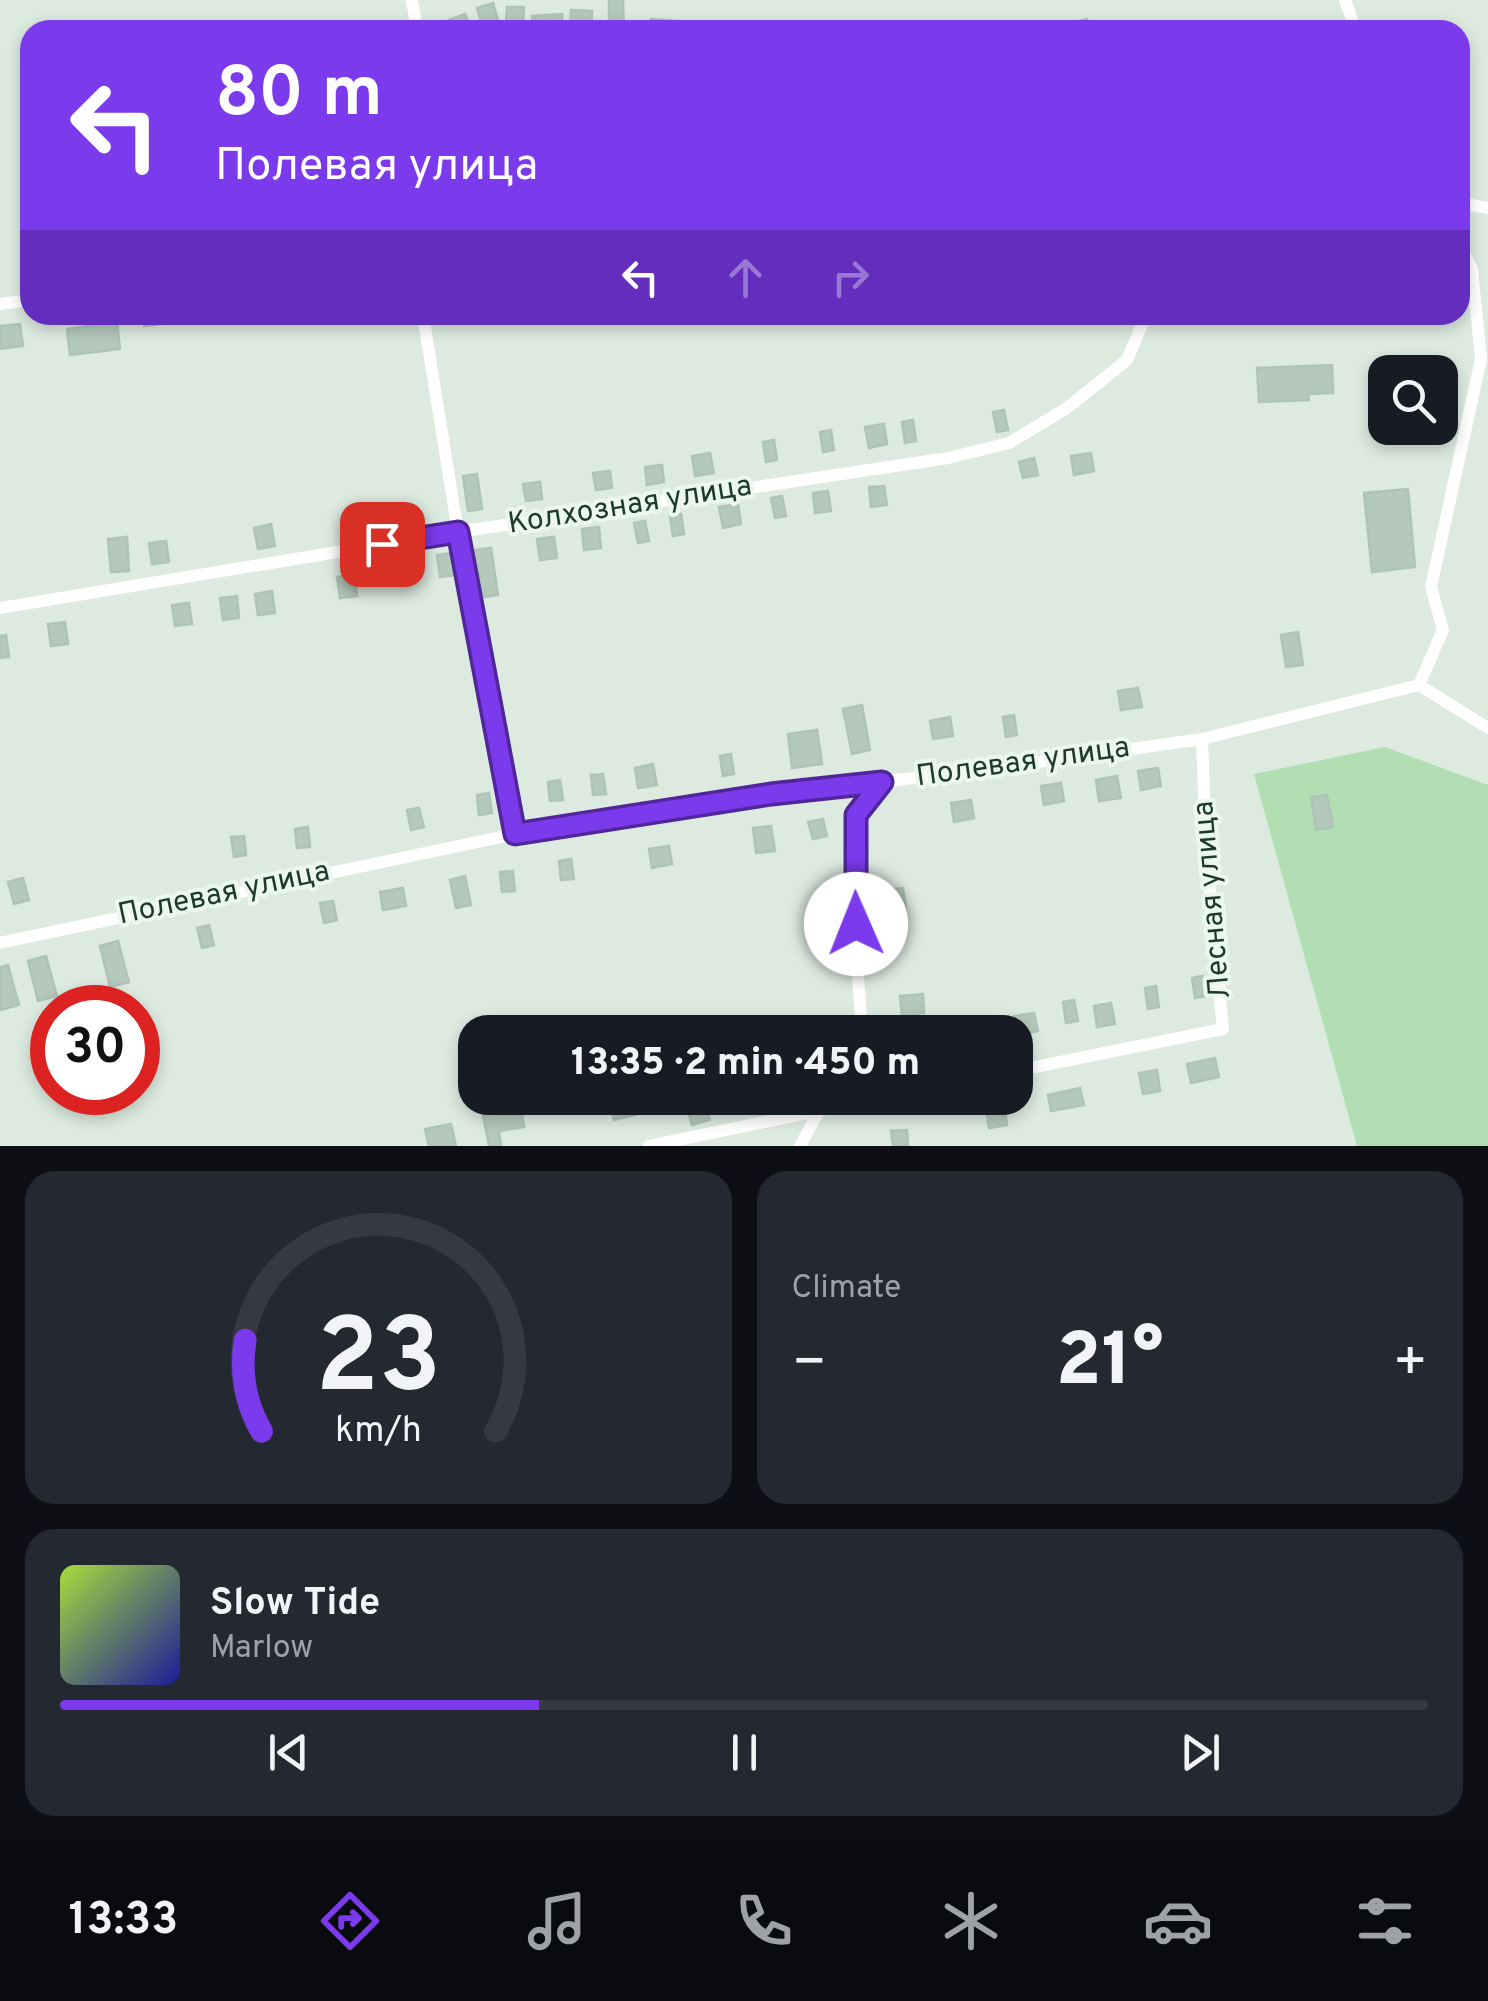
<!DOCTYPE html>
<meta charset="utf-8">
<style>
body{margin:0;font-family:Overpass,sans-serif;background:#242831;color:#f1f3f6;height:100vh;display:flex;flex-direction:column;font-size:38px;white-space:nowrap}
*{box-sizing:border-box;margin:0}
p{font-size:32px;color:#9ea1a6}
.icon{flex:none;width:55px;height:55px;fill:none;stroke:currentColor;stroke-width:2;stroke-linecap:round;stroke-linejoin:round}
.map{position:relative;height:1146px;overflow:hidden}
.side{display:flex;flex-direction:column;gap:25px;padding:25px;background:#0d0f14;flex:1}
.side>*{flex:none}
.guide{position:absolute;left:20px;top:20px;width:1450px;height:305px;border-radius:30px;box-shadow:0 5px 15px #0003;background:#7c3aed;color:#fff;overflow:hidden}
.buttons{position:absolute;left:1368px;top:355px;display:grid;gap:20px}
.buttons a{display:grid;place-items:center;width:90px;height:90px;border-radius:20px;background:#171b24;box-shadow:0 5px 15px #0003;font-size:50px}
.speed{position:absolute;left:30px;top:985px;display:flex;gap:20px;font-size:50px;font-weight:700;text-align:center}
.speed>*{display:grid;place-content:center;width:130px;height:130px;border-radius:50%;background:#171b24;box-shadow:0 5px 15px #0003;line-height:1}
.speed .limit{border:15px solid #d22;background:#fff;color:#111}
.pin{position:absolute;display:grid;place-items:center;width:85px;height:85px;color:#fff;margin:-42px;border-radius:20px;box-shadow:0 5px 15px #0006}
.me{position:absolute;width:110px;margin:-55px;rotate:359deg;stroke-linejoin:round;filter:drop-shadow(0 0 8px #0008)}
.turn{display:flex;align-items:center;gap:35px;height:210px;padding:0 30px;font-size:45px}
.turn .icon{width:130px;height:130px;stroke-width:2.5}
.turn b{display:block;font-size:70px;line-height:85px}
.lanes{display:flex;align-items:center;height:95px;padding:0 30px;background:#0003;justify-content:center;gap:50px;direction:ltr}
.lanes .off{opacity:.35}
.big{font-size:75px;font-weight:800;line-height:1.1}
.side .tile{flex:1;display:flex;flex-direction:column;justify-content:center;gap:15px;min-width:0;padding:0 35px;border-radius:30px;background:#242831}
.side .dial{align-items:center;gap:0}
.dial svg{height:260px;overflow:visible;fill:none;stroke:#363941;stroke-width:7;stroke-linecap:round;text-anchor:middle}
.dial text{fill:#f1f3f6;stroke:none}
.song{display:flex;align-items:center;gap:30px}
.cover{width:120px;height:120px;border-radius:15px;background:linear-gradient(135deg,hsl(80 70% 55%),hsl(240 70% 35%))}
.played{height:10px;border-radius:5px;background:linear-gradient(90deg,#7c3aed 35%,#363941 35%)}
.keys{display:flex;justify-content:space-around;direction:ltr}
.heat{display:flex;justify-content:space-between;align-items:center;font-size:55px;direction:ltr}
.side .tiles{flex:1;display:grid;gap:25px;grid-template-columns:1fr 1fr}
.tile:last-child{grid-column:span 2}
.trip{position:absolute;left:458px;top:1015px;width:575px;height:100px;border-radius:30px;background:#171b24;box-shadow:0 5px 15px #0003;font-weight:800;line-height:100px;text-align:center}
.tab-bar{display:flex;height:160px;justify-content:space-around;align-items:center;background:#090b0e;color:#9ea1a6}
.tab-bar .icon{width:70px;height:70px}
.tab-bar .active{color:#7c3aed}
.tab-bar b{font-size:45px;color:#f1f3f6}
.map>svg:first-child{display:block}
</style>
<div class="map">
<svg width="1488" height="1146" viewBox="0 0 1488 1146">
<rect width="100%" height="100%" fill="#dceae0"/>
<!-- green -->
<path fill="#b2deb4" d="M 1385,747 L 1488,785 L 1488,1146 L 1357,1146 L 1254,774 Z"/>
<!-- building -->
<path fill="#b4c8bb" stroke="#aec4b6" stroke-width="2.5" d="M 609,0 L 623,0 L 624,30 L 609,30 Z
M 493,3 L 498,20 L 482,25 L 477,8 Z
M 507,7 L 524,7 L 523,24 L 506,24 Z
M 571,10 L 592,11 L 591,30 L 570,29 Z
M 465,14 L 472,30 L 453,30 L 449,20 Z
M 562,14 L 562,30 L 533,30 L 532,16 Z
M 651,19 L 689,22 L 689,30 L 650,30 Z
M 1087,19 L 1091,30 L 1070,30 L 1068,24 Z
M 143,315 L 160,315 L 161,324 L 144,326 Z
M 117,322 L 120,349 L 70,355 L 67,329 Z
M 20,324 L 23,346 L 0,349 L 0,326 Z
M 1332,365 L 1333,393 L 1308,394 L 1309,400 L 1259,402 L 1257,368 Z
M 1004,410 L 1008,430 L 997,432 L 993,412 Z
M 913,420 L 916,441 L 905,443 L 902,422 Z
M 884,424 L 887,444 L 869,448 L 865,427 Z
M 831,430 L 834,450 L 823,452 L 820,432 Z
M 774,440 L 777,460 L 766,462 L 763,442 Z
M 710,453 L 714,473 L 695,476 L 692,456 Z
M 1091,453 L 1094,471 L 1074,475 L 1071,456 Z
M 1034,458 L 1038,475 L 1023,478 L 1019,462 Z
M 662,465 L 664,482 L 647,485 L 645,467 Z
M 610,471 L 612,488 L 596,490 L 593,473 Z
M 477,474 L 482,509 L 468,511 L 463,476 Z
M 540,482 L 542,499 L 526,501 L 523,484 Z
M 884,486 L 887,505 L 871,507 L 869,487 Z
M 1408,489 L 1415,567 L 1372,572 L 1364,493 Z
M 828,491 L 831,511 L 815,513 L 813,493 Z
M 782,496 L 786,516 L 775,518 L 771,498 Z
M 738,504 L 741,524 L 723,528 L 719,507 Z
M 380,509 L 383,531 L 365,533 L 363,512 Z
M 681,514 L 684,534 L 673,536 L 670,516 Z
M 645,521 L 649,541 L 638,543 L 634,523 Z
M 271,524 L 275,546 L 258,549 L 254,528 Z
M 599,527 L 601,548 L 584,550 L 582,529 Z
M 127,537 L 129,571 L 111,572 L 108,539 Z
M 554,537 L 557,558 L 540,560 L 537,539 Z
M 166,541 L 169,562 L 152,564 L 149,543 Z
M 491,548 L 498,595 L 482,597 L 475,550 Z
M 454,553 L 457,575 L 440,577 L 437,555 Z
M 354,574 L 357,596 L 340,598 L 337,577 Z
M 272,591 L 275,613 L 258,615 L 255,594 Z
M 237,596 L 239,618 L 223,620 L 220,598 Z
M 189,603 L 192,624 L 175,626 L 172,605 Z
M 65,622 L 68,644 L 51,646 L 48,624 Z
M 1298,632 L 1303,665 L 1286,667 L 1281,635 Z
M 6,635 L 9,657 L 0,658 L 0,636 Z
M 1138,688 L 1142,707 L 1121,710 L 1118,691 Z
M 862,705 L 870,750 L 852,754 L 843,709 Z
M 1014,715 L 1017,735 L 1006,737 L 1003,717 Z
M 950,717 L 953,736 L 933,739 L 930,721 Z
M 817,730 L 822,764 L 792,768 L 788,734 Z
M 731,754 L 734,774 L 723,776 L 720,756 Z
M 653,764 L 657,785 L 638,788 L 635,768 Z
M 1158,768 L 1161,786 L 1141,790 L 1138,771 Z
M 603,774 L 606,794 L 593,795 L 591,775 Z
M 1117,776 L 1121,798 L 1099,801 L 1096,780 Z
M 560,780 L 563,800 L 550,801 L 548,782 Z
M 1061,783 L 1064,801 L 1044,805 L 1041,786 Z
M 489,793 L 492,813 L 479,815 L 477,795 Z
M 1327,795 L 1333,827 L 1316,830 L 1311,797 Z
M 971,800 L 974,818 L 954,822 L 951,803 Z
M 419,808 L 424,827 L 411,830 L 407,810 Z
M 823,819 L 827,836 L 813,839 L 808,822 Z
M 771,826 L 775,851 L 756,853 L 753,828 Z
M 308,827 L 310,847 L 297,848 L 295,829 Z
M 244,836 L 246,855 L 234,857 L 231,837 Z
M 669,846 L 672,864 L 652,868 L 649,849 Z
M 571,859 L 574,879 L 561,880 L 559,861 Z
M 513,871 L 515,891 L 502,892 L 500,872 Z
M 465,876 L 471,905 L 456,908 L 450,880 Z
M 23,878 L 29,900 L 14,904 L 8,882 Z
M 403,888 L 406,906 L 383,910 L 380,892 Z
M 903,888 L 907,918 L 891,920 L 887,890 Z
M 333,901 L 337,920 L 324,923 L 320,903 Z
M 209,925 L 214,945 L 202,948 L 197,928 Z
M 118,941 L 129,982 L 110,987 L 100,946 Z
M 46,956 L 57,996 L 38,1001 L 28,961 Z
M 8,965 L 19,1005 L 1,1010 L 0,967 Z
M 1203,976 L 1206,996 L 1195,998 L 1192,978 Z
M 1156,986 L 1159,1007 L 1148,1009 L 1145,988 Z
M 923,994 L 924,1013 L 902,1016 L 900,996 Z
M 1074,1000 L 1078,1021 L 1066,1023 L 1063,1002 Z
M 1111,1003 L 1115,1024 L 1097,1027 L 1094,1006 Z
M 1034,1013 L 1038,1031 L 1017,1035 L 1014,1016 Z
M 1215,1058 L 1219,1077 L 1191,1083 L 1187,1064 Z
M 1157,1070 L 1160,1091 L 1143,1094 L 1139,1073 Z
M 1080,1088 L 1084,1105 L 1051,1111 L 1048,1095 Z
M 641,1098 L 645,1112 L 614,1120 L 610,1106 Z
M 705,1103 L 710,1120 L 692,1125 L 687,1108 Z
M 1004,1104 L 1007,1125 L 989,1128 L 986,1107 Z
M 521,1109 L 524,1127 L 499,1131 L 501,1146 L 489,1146 L 483,1115 Z
M 451,1124 L 456,1146 L 429,1146 L 425,1129 Z
M 907,1130 L 908,1146 L 893,1146 L 891,1131 Z"/>
<g fill="none" stroke-linecap="round" stroke-linejoin="round">
<!-- minor -->
<path stroke="#fff" stroke-width="12" d="M 412,0 L 417,30
M 1345,0 L 1356,30
M 1460,203 L 1488,208
M 0,304 L 30,300
M 423,315 L 458,532 L 515,834
M 0,608 L 458,532 L 948,458 L 1009,443 L 1067,408 L 1127,360 L 1146,315
M 1419,685 L 1488,728
M 0,943 L 515,834 L 771,794 L 968,772 L 1202,739 L 1419,685 L 1443,630 L 1431,587 L 1481,359 L 1472,269 L 1460,245
M 862,1032 L 857,963 L 856,815 L 882,782
M 1015,1071 L 1223,1029 L 1206,850 L 1202,739
M 649,1146 L 881,1098
M 800,1146 L 826,1098"/>
</g>
<g fill="none" stroke-linecap="round" stroke-linejoin="round">
<defs>
<path id="route" d="M 382,544 L 458,532 L 515,834 L 771,794 L 882,782 L 856,815 L 856,924"/>
</defs>
<!-- route casing -->
<use href="#route" stroke="#51269a" stroke-width="25"/>
<!-- route -->
<use href="#route" stroke="#7c3aed" stroke-width="18"/>
</g>
<g text-anchor="middle" dominant-baseline="central" stroke-width="8" stroke-linejoin="round" paint-order="stroke">
<!-- street labels -->
<g font-size="30" fill="#1d3a2b" stroke="#ecf7ef">
<text transform="translate(630 506) rotate(-9)">Колхозная улица</text>
<text transform="translate(1023 763) rotate(-8)">Полевая улица</text>
<text transform="translate(224 894) rotate(-12)">Полевая улица</text>
<text transform="translate(1213 900) rotate(-95)">Лесная улица</text>
</g>
</g>
</svg>
<div class="buttons">
<a><svg class="icon" aria-label="search" viewBox="0 0 24 24"><circle cx="10" cy="10" r="6"/><path d="M15 15l6 6"/></svg></a>
</div>
<div class="speed"><div class="limit">30</div></div>
<div class="pin" style="left:382px;top:544px;background:#d93025"><svg class="icon" aria-label="arrive" viewBox="0 0 24 24"><path d="M6 21V4h12l-3 4 3 4H6"/></svg></div>
<svg class="me" style="left:856px;top:924px" viewBox="-20 -20 40 40"><circle r="19" fill="#fff"/><path d="M0-13L10 11 0 6-10 11z" fill="#7c3aed"/></svg>
<div class="trip">13:35 · 2 min · 450 m</div>
<div class="guide">
<div class="turn"><svg class="icon" aria-label="left" viewBox="0 0 24 24"><path d="M17 20v-9H6M10 6l-5 5 5 5"/></svg><div><b>80 m</b>Полевая улица</div></div>
<div class="lanes"><svg class="icon" aria-label="left" viewBox="0 0 24 24"><path d="M17 20v-9H6M10 6l-5 5 5 5"/></svg><svg class="icon off" aria-label="ahead" viewBox="0 0 24 24"><path d="M12 20V5M6 11l6-6 6 6"/></svg><svg class="icon off" aria-label="right" viewBox="0 0 24 24"><path d="M7 20v-9h11M14 6l5 5-5 5"/></svg></div>
</div>
</div>
<section class="side">
<div class="tiles">
<div class="tile dial"><svg viewBox="0 0 100 80">
<path d="M14 69A42 42 0 1 1 86 69"/>
<path d="M14 69A42 42 0 0 1 9 41" stroke="#7c3aed"/>
<text x="50" y="56" font-size="32" font-weight="700">23</text>
<text x="50" y="72" font-size="11">km/h</text>
</svg></div>
<div class="tile"><p>Climate</p>
<div class="heat"><a>−</a><b class="big">21°</b><a>+</a></div>
</div>
<div class="tile">
<div class="song"><i class="cover"></i><div><b>Slow Tide</b><p>Marlow</p></div></div>
<div class="played"></div>
<div class="keys"><svg class="icon" aria-label="previous" viewBox="0 0 24 24"><path d="M18 5L8 12l10 7zM5 5v14"/></svg><svg class="icon" aria-label="pause" viewBox="0 0 24 24"><path d="M8 5v14M16 5v14"/></svg><svg class="icon" aria-label="next" viewBox="0 0 24 24"><path d="M6 5l10 7-10 7zM19 5v14"/></svg></div>
</div>
</div>
</section>
<nav class="tab-bar">
<b>13:33</b>
<svg class="icon active" aria-label="directions" viewBox="0 0 24 24"><path d="M12 3l9 9-9 9-9-9zM9 14v-3h6M13 9l2 2-2 2"/></svg>
<svg class="icon" aria-label="music" viewBox="0 0 24 24"><path d="M9 18V5l10-2v13"/><circle cx="6" cy="18" r="3"/><circle cx="16" cy="16" r="3"/></svg>
<svg class="icon" aria-label="phone" viewBox="0 0 24 24"><path d="M5 4h4l2 5-3 2q2 4 5 5l2-3 5 2v4C11 20 4 13 5 4z"/></svg>
<svg class="icon" aria-label="climate" viewBox="0 0 24 24"><path d="M12 3v18M4 7l16 10M4 17L20 7"/></svg>
<svg class="icon" aria-label="car" viewBox="0 0 24 24"><path d="M5 17H2v-5l4-1 3-4h7l3 4 3 1v5h-3M9 17h6M6 11h13"/><circle cx="7" cy="17" r="2"/><circle cx="17" cy="17" r="2"/></svg>
<svg class="icon" aria-label="filters" viewBox="0 0 24 24"><path d="M4 7h16M4 17h16"/><circle cx="9" cy="7" r="2"/><circle cx="15" cy="17" r="2"/></svg>
</nav>
